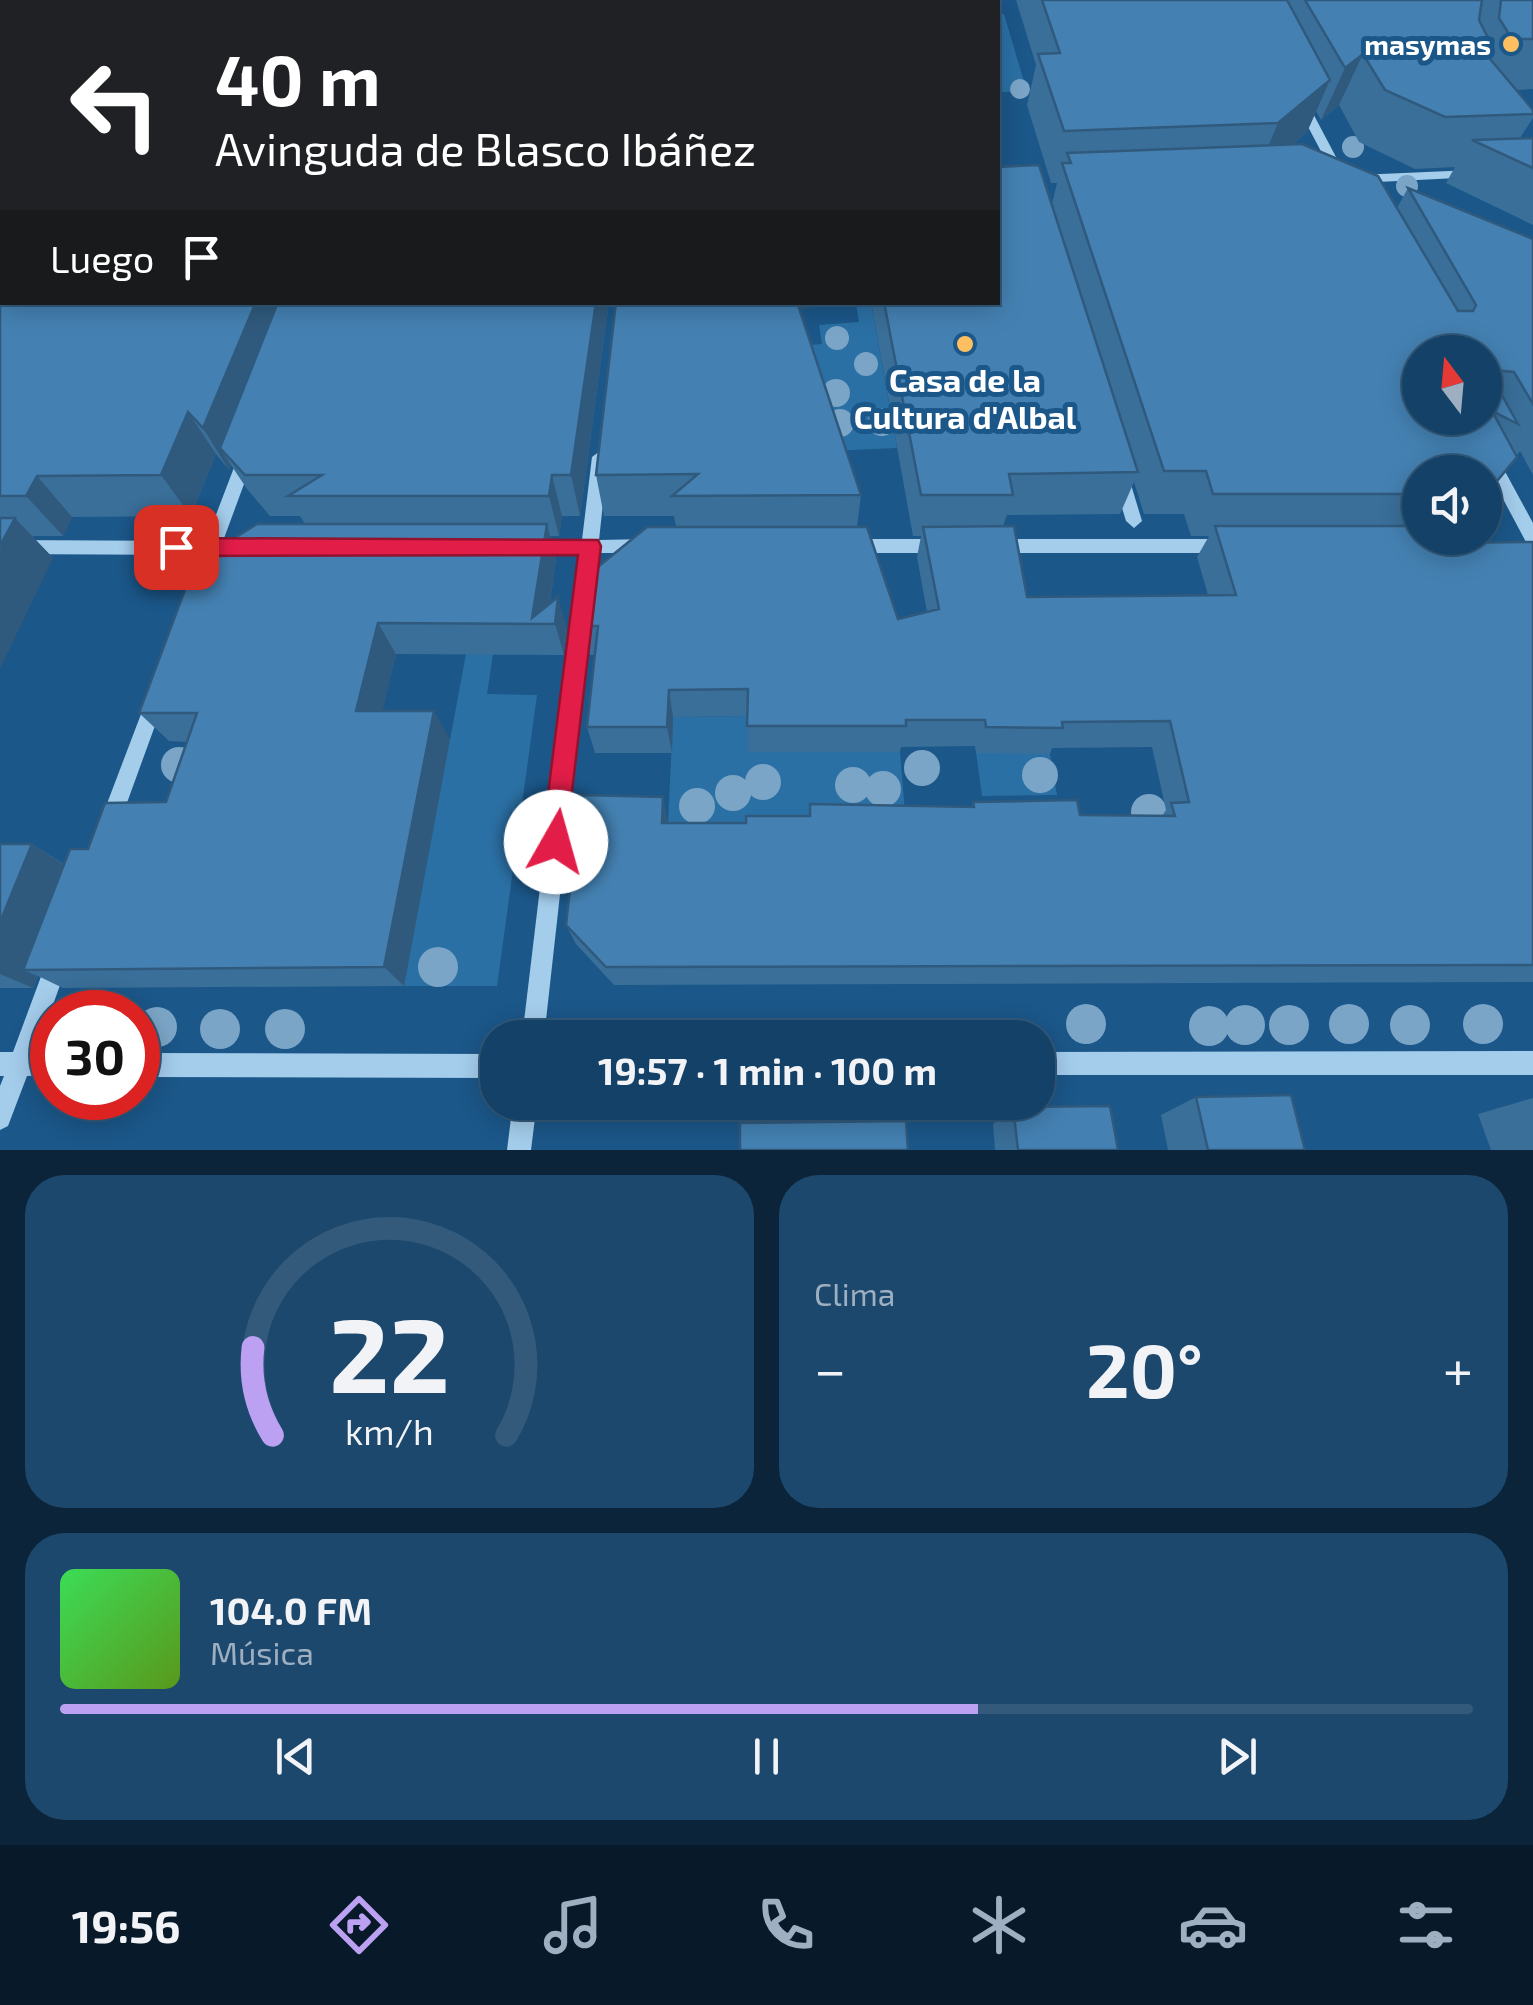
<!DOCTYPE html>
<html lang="es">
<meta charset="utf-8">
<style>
body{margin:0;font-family:"Exo 2",sans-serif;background:#1d486d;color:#f1f3f6;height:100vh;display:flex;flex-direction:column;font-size:38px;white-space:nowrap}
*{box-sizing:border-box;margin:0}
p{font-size:32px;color:#9dafc0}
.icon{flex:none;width:55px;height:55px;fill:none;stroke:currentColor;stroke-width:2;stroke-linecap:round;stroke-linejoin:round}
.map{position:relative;height:1150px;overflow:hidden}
.panel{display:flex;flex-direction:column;gap:25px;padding:25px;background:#0b2439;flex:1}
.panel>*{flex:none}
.guide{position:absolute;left:0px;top:0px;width:1000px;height:305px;box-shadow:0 5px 25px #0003,0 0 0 2px #335a7b;background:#202124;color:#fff;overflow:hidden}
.needle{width:65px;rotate:344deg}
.buttons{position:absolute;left:1402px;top:335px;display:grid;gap:20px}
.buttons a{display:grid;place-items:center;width:100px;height:100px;border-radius:50%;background:#144167;box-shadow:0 5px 25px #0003,0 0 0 2px #335a7b;font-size:50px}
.speed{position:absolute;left:30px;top:990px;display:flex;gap:20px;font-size:50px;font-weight:700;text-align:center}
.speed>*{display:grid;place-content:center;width:130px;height:130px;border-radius:50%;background:#144167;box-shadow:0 5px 25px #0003,0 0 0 2px #335a7b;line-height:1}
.speed .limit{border:15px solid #d22;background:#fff;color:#111}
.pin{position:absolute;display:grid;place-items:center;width:85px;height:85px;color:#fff;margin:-42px;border-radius:20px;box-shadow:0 5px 15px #0006}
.me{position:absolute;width:110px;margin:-55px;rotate:7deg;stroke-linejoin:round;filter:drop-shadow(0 0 8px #0008)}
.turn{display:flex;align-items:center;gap:35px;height:210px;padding:0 50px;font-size:45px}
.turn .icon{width:130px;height:130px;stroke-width:2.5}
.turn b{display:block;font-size:70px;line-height:85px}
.then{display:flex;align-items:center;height:95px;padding:0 50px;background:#0003;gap:20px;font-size:38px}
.big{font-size:75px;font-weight:700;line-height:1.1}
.panel .widget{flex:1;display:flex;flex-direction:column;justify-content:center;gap:15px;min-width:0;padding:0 35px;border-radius:40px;background:#1d486d}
.panel .dial{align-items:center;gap:0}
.dial svg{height:260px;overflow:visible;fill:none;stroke:#335a7b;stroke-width:7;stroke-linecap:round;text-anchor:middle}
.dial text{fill:#f1f3f6;stroke:none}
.song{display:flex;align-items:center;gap:30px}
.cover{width:120px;height:120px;border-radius:15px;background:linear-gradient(135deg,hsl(130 70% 55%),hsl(90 70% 35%))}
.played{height:10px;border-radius:5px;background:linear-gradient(90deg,#bca0f2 65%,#335a7b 65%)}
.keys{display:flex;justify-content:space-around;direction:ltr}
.heat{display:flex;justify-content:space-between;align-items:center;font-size:55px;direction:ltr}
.panel .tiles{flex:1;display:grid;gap:25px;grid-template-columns:1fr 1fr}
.widget:last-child{grid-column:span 2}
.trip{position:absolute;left:480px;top:1020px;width:575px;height:100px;border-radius:40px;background:#144167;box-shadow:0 5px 25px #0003,0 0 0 2px #335a7b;font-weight:700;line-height:100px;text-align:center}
.dock{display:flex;height:160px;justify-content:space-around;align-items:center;background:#081a29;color:#9dafc0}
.dock .icon{width:70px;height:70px}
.dock .current{color:#bca0f2}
.dock b{font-size:45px;color:#f1f3f6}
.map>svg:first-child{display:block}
</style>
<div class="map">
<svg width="1533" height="1150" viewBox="0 0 1533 1150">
<rect width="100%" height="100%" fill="#1b5789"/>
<!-- green -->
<path fill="#2b70a5" d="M 998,14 L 1004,14 L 1027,92 L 998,92 Z
M 856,303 L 871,303 L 897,448 L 829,451 L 796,346 L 822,344 L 819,325 L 859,322 Z
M 466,654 L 493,654 L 487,694 L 537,695 L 497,986 L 404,986 Z
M 1043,714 L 1057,795 L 982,796 L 971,715 Z
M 749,716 L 749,752 L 900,752 L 908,850 L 667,846 L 673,717 Z"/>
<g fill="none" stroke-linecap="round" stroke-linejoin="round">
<!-- minor -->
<path fill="#a4cdec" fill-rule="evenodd" d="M 646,0 L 656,0 L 656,2 L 646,2 Z
M 948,0 L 958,0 L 958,2 L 948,2 Z
M 1297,99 L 1307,102 L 1346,176 L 1345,179 L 1340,180 L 1334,176 L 1295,102 Z
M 2,170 L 2,181 L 0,182 L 0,171 Z
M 1472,170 L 1477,171 L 1477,177 L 1358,183 L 1352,179 L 1358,175 Z
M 1460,418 L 1476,418 L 1533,523 L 1533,546 L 1527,544 Z
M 246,451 L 254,457 L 223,541 L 249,543 L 252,548 L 249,553 L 218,555 L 215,560 L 203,560 L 200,555 L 0,554 L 0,540 L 206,541 L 238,457 Z
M 600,451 L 608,457 L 599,540 L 648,539 L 654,541 L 657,546 L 654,551 L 648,553 L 598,553 L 544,1038 L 522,1038 L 580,553 L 534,554 L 528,552 L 525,547 L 528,542 L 534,540 L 582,540 L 592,457 Z
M 1121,472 L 1129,478 L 1142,521 L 1134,528 L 1126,521 L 1113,478 Z
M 854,539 L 943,539 L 949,541 L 952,546 L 949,551 L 943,553 L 854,553 L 848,551 L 845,546 L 848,541 Z
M 994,539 L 1228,539 L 1234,541 L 1237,546 L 1234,551 L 1228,553 L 994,553 L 988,551 L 985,546 L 988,541 Z
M 155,693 L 162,695 L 164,701 L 120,822 L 117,829 L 110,832 L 103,829 L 100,822 L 146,701 L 148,695 Z
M 57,952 L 65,955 L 68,963 L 36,1052 L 52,1053 L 52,1075 L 27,1076 L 8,1126 L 0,1130 L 0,1086 L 4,1076 L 0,1076 L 0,1052 L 13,1052 L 49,955 Z
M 1533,1051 L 1533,1075 L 1038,1075 L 1038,1052 Z
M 138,1053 L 498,1054 L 498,1078 L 138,1077 Z
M 513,1102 L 537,1102 L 531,1150 L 507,1150 Z"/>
</g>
<!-- trees -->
<g fill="#7ba5c7">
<circle cx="1020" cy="89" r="10"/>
<circle cx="1353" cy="147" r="11"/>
<circle cx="1407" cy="186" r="11"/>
<circle cx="837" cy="338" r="12"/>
<circle cx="866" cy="364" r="12"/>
<circle cx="836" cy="393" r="14"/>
<circle cx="882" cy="422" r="14"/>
<circle cx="840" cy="423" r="14"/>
<circle cx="155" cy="563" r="15"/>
<circle cx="179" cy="765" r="18"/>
<circle cx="922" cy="768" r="18"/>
<circle cx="1040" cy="775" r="18"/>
<circle cx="763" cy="782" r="18"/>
<circle cx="853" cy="785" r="18"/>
<circle cx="883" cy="789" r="18"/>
<circle cx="733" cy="793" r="18"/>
<circle cx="697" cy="806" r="18"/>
<circle cx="1149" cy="812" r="18"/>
<circle cx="438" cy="967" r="20"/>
<circle cx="1086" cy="1024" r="20"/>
<circle cx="1349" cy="1024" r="20"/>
<circle cx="1483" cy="1024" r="20"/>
<circle cx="1245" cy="1025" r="20"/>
<circle cx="1289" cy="1025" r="20"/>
<circle cx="1410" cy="1025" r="20"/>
<circle cx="1209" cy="1026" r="20"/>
<circle cx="157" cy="1027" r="20"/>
<circle cx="220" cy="1029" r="20"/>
<circle cx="285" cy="1029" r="20"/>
</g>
<!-- wall -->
<path fill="#3a6f99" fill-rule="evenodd" d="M 614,0 L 614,2 L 2,2 L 2,169 L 2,168 L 0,170 L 0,1 Z
M 1016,0 L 1533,0 L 1533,89 L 1516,90 L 1533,110 L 1533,118 L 1520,138 L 1533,138 L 1533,225 L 1446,183 L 1455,167 L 1415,169 L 1359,142 L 1339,105 L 1321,120 L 1316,111 L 1307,132 L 1292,145 L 1397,208 L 1408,188 L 1533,239 L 1533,475 L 1520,451 L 1485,496 L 1485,472 L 1420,472 L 1420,538 L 1446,543 L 1533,542 L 1533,982 L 614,985 L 576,944 L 566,925 L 668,821 L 668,823 L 746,823 L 809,816 L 971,807 L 973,802 L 1080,815 L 1162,816 L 1166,810 L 1152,747 L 1052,748 L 1050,754 L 976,753 L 975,746 L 901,747 L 900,752 L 748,752 L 748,716 L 673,717 L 672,753 L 595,753 L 587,727 L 595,655 L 590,655 L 582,626 L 676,527 L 674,516 L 604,516 L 596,475 L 799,310 L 861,495 L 857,527 L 898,619 L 927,612 L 917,557 L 921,536 L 913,536 L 871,302 L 998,302 L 1052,204 L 1057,183 L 1051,183 L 1027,105 L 1036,65 ZM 1134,482 L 1144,514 L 1184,514 L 1191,536 L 1209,536 L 1197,557 L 1208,595 L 1027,597 L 1003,526 L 1007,515 L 1120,514 Z
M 0,204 L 2,302 L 609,302 L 580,516 L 562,516 L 559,536 L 550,536 L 556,558 L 550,604 L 567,628 L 564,655 L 396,654 L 382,711 L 450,739 L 404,986 L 63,988 L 38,976 L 33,988 L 0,988 L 0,844 L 32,844 L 64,864 L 88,849 L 166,802 L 187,742 L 169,741 L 139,713 L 305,524 L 300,516 L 270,516 L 247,489 L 231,465 L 229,470 L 216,454 L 191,516 L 72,517 L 63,536 L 32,536 L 53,558 L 0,546 Z
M 1196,1097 L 1305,1150 L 1168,1150 L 1161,1115 Z
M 1533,1098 L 1533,1150 L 1491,1150 L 1478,1114 Z
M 1013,1107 L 1118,1150 L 995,1150 L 993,1124 Z"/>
<!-- shaded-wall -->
<path fill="#305a7d" d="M 1363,54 L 1339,105 L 1321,120 L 1345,68 Z
M 1330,80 L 1307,132 L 1256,175 L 1278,123 Z
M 256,302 L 295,302 L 220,448 L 231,465 L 229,470 L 203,428 Z
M 596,302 L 609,302 L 580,516 L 571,475 Z
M 785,302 L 838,302 L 785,313 Z
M 188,412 L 216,454 L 191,516 L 161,475 Z
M 552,475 L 562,516 L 559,536 L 549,496 Z
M 37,476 L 72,517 L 63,536 L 26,496 Z
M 15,518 L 53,558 L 0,669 L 0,547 Z
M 547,524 L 556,558 L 547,624 L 532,618 Z
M 558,597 L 567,628 L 564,655 L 555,624 Z
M 378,623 L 396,654 L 376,739 L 356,711 Z
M 669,690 L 673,717 L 672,753 L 667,727 Z
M 434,711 L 450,739 L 404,986 L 384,967 Z
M 663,797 L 668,821 L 667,846 L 662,823 Z
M 32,844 L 77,873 L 23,970 L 38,976 L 33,988 L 0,974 L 0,922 Z"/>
<!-- building -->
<path fill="#4481b2" stroke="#305a7d" stroke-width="2.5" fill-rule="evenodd" d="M 603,0 L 602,2 L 2,2 L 2,132 L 0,132 L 0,1 Z
M 682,0 L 903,0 L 904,2 L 682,2 Z
M 1042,0 L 1287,0 L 1330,80 L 1278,123 L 1064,131 L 1038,54 L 1060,53 Z
M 1305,0 L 1482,0 L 1479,20 L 1489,40 L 1475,41 L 1533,110 L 1533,114 L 1445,117 L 1385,90 L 1363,54 L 1345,68 Z
M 1501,0 L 1533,0 L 1533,39 L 1512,39 L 1499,18 Z
M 1533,138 L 1533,168 L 1472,140 Z
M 1302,144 L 1378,176 L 1458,311 L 1473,311 L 1476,305 L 1408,188 L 1533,239 L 1533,404 L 1514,372 L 1494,370 L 1491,376 L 1518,424 L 1492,411 L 1517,457 L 1487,493 L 1485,493 L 1485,472 L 1420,472 L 1420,494 L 1213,494 L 1206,471 L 1164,471 L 1062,163 L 1071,163 L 1067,153 ZM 1420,352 L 1485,352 L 1485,418 L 1420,418 Z
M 1039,165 L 1138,472 L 1009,474 L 1013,495 L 921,495 L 884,302 L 998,302 L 998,167 Z
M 0,204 L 2,204 L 2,302 L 256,302 L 203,428 L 188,412 L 161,475 L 37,476 L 26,496 L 0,496 Z
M 278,302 L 596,302 L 571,475 L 552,475 L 549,496 L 288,496 L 322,475 L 245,475 L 220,448 Z
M 616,302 L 797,302 L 861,495 L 672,496 L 698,474 L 596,475 Z
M 0,518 L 15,518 L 0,546 Z
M 257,524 L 547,524 L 532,618 L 558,597 L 555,624 L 378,623 L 356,711 L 434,711 L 384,967 L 23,970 L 70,849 L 88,849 L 105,803 L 166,802 L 197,713 L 139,713 L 195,563 Z
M 1014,526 L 1027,597 L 1236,595 L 1215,526 L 1420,526 L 1420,538 L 1450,538 L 1446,543 L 1533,542 L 1533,965 L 606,967 L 566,925 L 580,795 L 663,797 L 662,823 L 746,823 L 746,816 L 810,816 L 810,804 L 974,807 L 973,802 L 1077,800 L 1080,815 L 1175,816 L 1171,803 L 1189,802 L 1170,721 L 1062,722 L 1063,728 L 986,727 L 985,720 L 906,720 L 906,726 L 747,726 L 748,689 L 669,690 L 667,727 L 587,727 L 598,626 L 582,626 L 588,575 L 647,527 L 867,527 L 898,619 L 939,609 L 923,527 Z
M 0,844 L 32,844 L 0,922 Z
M 1291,1095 L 1305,1150 L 1208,1150 L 1196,1097 Z
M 1110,1106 L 1118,1150 L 1018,1150 L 1013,1107 Z
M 906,1121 L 908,1150 L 740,1150 L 740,1123 Z"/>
<!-- route -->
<path fill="#e11d48" stroke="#92132f" stroke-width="2.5" d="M 176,538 L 598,540 L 601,546 L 565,851 L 556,855 L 546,851 L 542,842 L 578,555 L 176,556 L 165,547 Z"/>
<!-- markers -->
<g fill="#febf61" stroke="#1b5789" stroke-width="4">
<circle cx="1511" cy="44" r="10"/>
<circle cx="965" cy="344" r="10"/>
</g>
<g text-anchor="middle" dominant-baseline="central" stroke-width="10" stroke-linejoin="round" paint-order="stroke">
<!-- far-poi labels -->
<g font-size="28" font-weight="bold" fill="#fff" stroke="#1b5789" text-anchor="end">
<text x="1491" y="44">masymas</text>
</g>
<!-- poi labels -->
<g font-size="32" font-weight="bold" fill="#fff" stroke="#1b5789">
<text x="965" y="379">Casa de la<tspan x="965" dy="37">Cultura d'Albal</tspan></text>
</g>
</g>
</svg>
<div class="buttons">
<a><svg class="needle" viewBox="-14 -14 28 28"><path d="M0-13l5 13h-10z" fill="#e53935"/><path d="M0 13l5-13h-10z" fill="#9dafc0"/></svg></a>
<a><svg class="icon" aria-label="sound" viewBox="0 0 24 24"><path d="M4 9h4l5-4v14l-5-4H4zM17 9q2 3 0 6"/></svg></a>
</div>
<div class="speed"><div class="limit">30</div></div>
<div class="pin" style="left:176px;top:547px;background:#d93025"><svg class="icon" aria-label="arrive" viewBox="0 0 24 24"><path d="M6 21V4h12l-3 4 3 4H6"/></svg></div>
<svg class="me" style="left:556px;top:842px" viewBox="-20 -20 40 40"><circle r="19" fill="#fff"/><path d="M0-13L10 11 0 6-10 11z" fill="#e11d48"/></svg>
<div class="trip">19:57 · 1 min · 100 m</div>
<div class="guide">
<div class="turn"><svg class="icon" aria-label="left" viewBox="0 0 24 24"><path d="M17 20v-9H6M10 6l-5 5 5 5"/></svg><div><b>40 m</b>Avinguda de Blasco Ibáñez</div></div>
<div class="then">Luego<svg class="icon" aria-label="arrive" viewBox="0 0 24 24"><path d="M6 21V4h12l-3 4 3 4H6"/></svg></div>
</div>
</div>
<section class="panel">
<div class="tiles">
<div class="widget dial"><svg viewBox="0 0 100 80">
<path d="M14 69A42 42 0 1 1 86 69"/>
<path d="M14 69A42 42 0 0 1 8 42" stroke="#bca0f2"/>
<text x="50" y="56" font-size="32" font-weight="700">22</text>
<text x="50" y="72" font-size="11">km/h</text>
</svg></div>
<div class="widget"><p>Clima</p>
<div class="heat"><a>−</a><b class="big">20°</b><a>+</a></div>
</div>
<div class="widget">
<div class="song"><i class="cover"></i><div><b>104.0 FM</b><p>Música</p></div></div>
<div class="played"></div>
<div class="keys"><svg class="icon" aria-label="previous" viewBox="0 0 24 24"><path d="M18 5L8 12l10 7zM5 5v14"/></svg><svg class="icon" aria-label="pause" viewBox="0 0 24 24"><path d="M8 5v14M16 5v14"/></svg><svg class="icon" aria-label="next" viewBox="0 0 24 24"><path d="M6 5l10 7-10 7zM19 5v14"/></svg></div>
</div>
</div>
</section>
<nav class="dock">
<b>19:56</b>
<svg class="icon current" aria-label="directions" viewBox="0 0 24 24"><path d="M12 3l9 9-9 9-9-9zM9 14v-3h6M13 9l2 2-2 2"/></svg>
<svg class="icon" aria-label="music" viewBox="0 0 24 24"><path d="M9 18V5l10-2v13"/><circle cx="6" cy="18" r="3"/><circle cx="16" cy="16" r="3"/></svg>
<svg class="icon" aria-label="phone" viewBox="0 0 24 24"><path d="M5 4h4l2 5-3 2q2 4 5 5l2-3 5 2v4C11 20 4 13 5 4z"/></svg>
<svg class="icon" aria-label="climate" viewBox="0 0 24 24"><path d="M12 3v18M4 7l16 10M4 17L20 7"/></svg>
<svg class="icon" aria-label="car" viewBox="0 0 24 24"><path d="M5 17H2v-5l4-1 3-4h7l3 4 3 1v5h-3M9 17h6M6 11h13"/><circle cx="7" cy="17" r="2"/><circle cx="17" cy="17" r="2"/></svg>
<svg class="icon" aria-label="filters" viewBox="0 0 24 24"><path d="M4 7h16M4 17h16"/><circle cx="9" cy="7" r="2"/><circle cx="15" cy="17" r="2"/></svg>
</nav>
